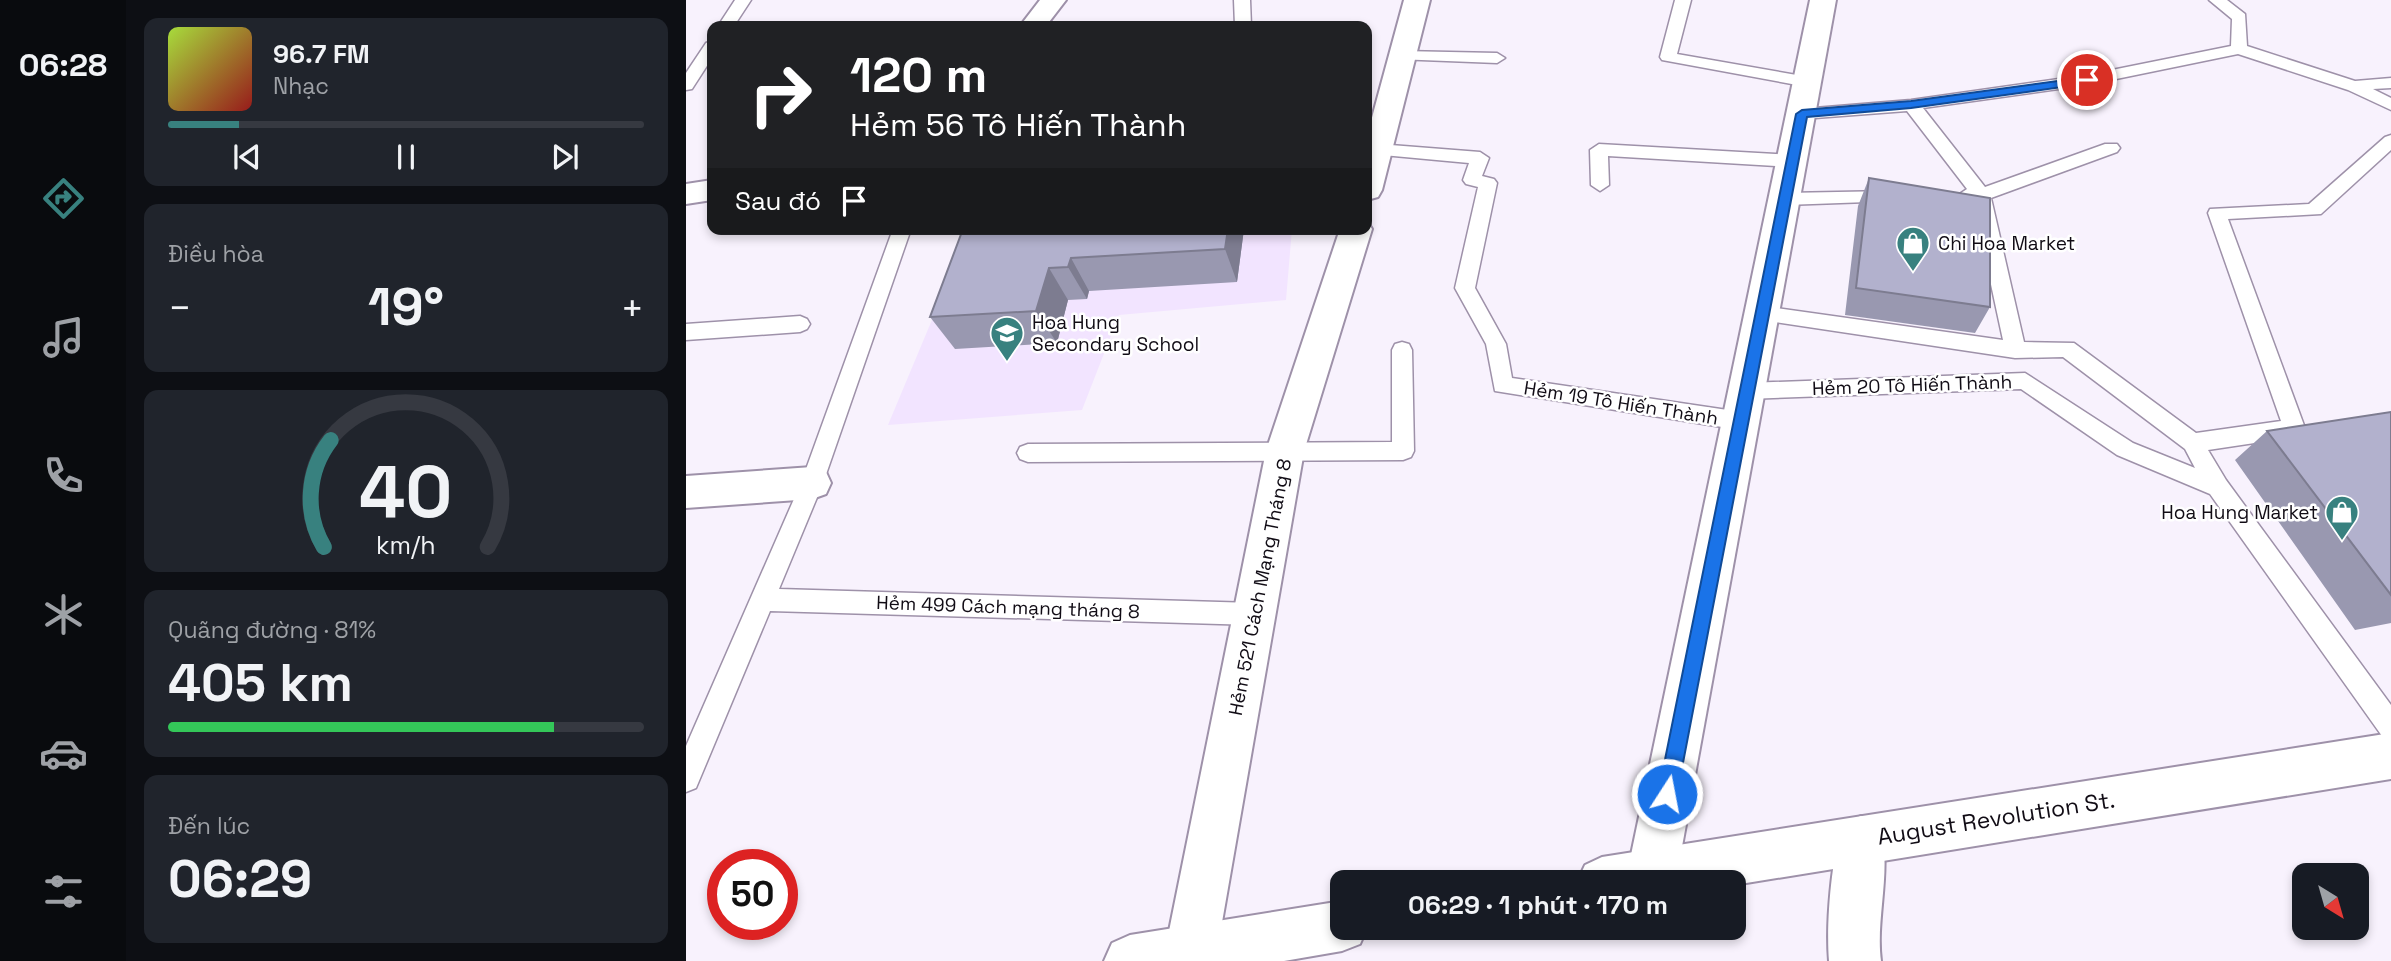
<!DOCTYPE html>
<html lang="vi">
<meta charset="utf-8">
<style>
body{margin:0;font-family:"Space Grotesk",sans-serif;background:#20242c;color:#f1f3f6;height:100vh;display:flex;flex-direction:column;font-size:26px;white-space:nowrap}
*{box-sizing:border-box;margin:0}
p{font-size:23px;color:#9ea1a6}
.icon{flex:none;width:38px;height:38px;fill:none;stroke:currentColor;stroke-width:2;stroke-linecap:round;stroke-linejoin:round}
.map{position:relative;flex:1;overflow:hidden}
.side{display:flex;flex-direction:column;gap:18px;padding:18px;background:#0d0f14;width:560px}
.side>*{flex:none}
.banner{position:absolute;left:21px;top:21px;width:665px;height:214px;border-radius:14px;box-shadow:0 4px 10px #0003;background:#202124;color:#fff;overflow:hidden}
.needle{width:46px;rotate:143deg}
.fabs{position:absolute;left:1606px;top:863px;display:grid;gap:14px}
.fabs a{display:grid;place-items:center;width:77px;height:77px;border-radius:14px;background:#171b24;box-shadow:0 4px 10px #0003;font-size:35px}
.speed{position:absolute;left:21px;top:849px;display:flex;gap:14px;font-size:35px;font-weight:700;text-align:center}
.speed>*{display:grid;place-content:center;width:91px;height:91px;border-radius:50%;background:#171b24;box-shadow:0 4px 10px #0003;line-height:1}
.speed .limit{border:10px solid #d22;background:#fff;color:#111}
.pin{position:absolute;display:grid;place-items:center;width:60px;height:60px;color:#fff;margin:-30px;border:4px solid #fff;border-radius:50%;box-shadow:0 2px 7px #0007}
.me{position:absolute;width:77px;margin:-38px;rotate:11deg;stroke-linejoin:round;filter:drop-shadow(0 0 5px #0008)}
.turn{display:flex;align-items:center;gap:24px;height:147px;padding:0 28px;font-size:32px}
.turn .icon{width:91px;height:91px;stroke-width:2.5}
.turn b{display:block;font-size:49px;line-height:60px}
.then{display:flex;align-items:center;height:66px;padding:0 28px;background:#0003;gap:14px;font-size:26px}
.big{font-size:52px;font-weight:600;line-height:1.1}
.side .widget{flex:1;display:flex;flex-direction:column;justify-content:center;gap:10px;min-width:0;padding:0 24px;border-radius:14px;background:#20242c}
.side .dial{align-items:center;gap:0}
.dial svg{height:182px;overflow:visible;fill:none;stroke:#363941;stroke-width:7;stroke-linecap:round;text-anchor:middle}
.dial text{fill:#f1f3f6;stroke:none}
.song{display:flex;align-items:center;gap:21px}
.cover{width:84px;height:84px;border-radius:10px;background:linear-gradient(135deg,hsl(80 70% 55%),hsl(0 70% 35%))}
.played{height:7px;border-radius:4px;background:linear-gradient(90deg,#38817f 15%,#363941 15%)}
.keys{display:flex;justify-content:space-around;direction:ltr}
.heat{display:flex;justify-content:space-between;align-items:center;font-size:38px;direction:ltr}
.charge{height:10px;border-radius:5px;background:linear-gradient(90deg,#34c759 81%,#363941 0)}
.trip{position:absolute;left:644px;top:870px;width:416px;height:70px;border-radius:14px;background:#171b24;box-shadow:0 4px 10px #0003;font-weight:600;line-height:70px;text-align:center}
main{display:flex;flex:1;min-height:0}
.dock{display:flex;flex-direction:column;width:126px;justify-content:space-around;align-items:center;background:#090b0e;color:#9ea1a6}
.dock .icon{width:49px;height:49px}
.dock .current{color:#38817f}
.dock b{font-size:32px;color:#f1f3f6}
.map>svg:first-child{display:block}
</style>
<main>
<nav class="dock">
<b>06:28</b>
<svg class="icon current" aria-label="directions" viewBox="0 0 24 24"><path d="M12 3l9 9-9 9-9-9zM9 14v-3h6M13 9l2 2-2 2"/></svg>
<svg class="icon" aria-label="music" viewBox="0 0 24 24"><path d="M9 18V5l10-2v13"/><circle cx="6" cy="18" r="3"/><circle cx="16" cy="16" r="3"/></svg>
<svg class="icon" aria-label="phone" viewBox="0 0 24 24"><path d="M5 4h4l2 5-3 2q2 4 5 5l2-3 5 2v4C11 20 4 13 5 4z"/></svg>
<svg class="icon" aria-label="climate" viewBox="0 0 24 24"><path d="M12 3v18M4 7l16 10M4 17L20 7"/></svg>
<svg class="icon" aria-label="car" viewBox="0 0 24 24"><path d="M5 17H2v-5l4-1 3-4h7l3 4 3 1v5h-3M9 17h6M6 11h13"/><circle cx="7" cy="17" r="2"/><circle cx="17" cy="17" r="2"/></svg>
<svg class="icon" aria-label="filters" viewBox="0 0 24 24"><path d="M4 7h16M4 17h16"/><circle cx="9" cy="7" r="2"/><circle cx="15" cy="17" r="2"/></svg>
</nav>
<section class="side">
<div class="widget">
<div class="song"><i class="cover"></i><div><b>96.7 FM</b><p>Nhạc</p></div></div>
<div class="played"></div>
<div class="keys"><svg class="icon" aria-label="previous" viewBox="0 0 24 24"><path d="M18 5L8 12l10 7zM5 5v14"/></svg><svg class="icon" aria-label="pause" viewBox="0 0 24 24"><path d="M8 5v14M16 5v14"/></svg><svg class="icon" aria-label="next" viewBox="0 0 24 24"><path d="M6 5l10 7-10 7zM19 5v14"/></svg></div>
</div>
<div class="widget"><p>Điều hòa</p>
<div class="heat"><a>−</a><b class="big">19°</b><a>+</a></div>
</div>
<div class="widget dial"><svg viewBox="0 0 100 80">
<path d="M14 69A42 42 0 1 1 86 69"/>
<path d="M14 69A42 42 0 0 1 17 22" stroke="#38817f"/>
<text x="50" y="56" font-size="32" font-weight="700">40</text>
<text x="50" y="72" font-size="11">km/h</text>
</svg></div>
<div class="widget"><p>Quãng đường · 81%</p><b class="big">405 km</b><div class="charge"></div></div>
<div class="widget"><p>Đến lúc</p><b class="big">06:29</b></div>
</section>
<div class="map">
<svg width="1705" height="961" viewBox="0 0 1705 961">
<rect width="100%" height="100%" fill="#f8f2fd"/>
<!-- built -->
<path fill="#f2e4ff" d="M 284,229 L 606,229 L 600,300 L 433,315 L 396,410 L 202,425 Z"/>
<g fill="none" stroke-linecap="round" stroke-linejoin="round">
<defs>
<path id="lane" d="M 49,0 L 65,0 L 48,26 L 32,26 Z
M 548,0 L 564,0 L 565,26 L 549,26 Z
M 989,0 L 1005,0 L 991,54 L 1122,77 L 1130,82 L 1122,87 L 976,60 L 974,57 Z
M 1523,0 L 1541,0 L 1559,14 L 1561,46 L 1669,81 L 1705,78 L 1705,88 L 1687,89 L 1705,98 L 1705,110 L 1662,90 L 1552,54 L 1401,85 L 1237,108 L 1299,187 L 1419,144 L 1431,144 L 1434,148 L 1431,152 L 1305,198 L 1338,342 L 1388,343 L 1510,433 L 1595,421 L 1522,213 L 1524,209 L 1623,204 L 1699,137 L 1705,135 L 1705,150 L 1635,214 L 1542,219 L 1619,428 L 1616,434 L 1608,437 L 1522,450 L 1540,480 L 1705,705 L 1705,740 L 1696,736 L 1524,494 L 1431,455 L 1335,389 L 1061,399 L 1053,397 L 1050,391 L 1053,385 L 1061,383 L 1339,373 L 1447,443 L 1509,468 L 1499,449 L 1377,357 L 1329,358 L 1076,320 L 1069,318 L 1066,313 L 1069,308 L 1076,306 L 1317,340 L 1287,201 L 1275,199 L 1272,195 L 1281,189 L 1221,111 L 1116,119 L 1108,114 L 1116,109 L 1225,100 L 1401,75 L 1545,46 L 1546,19 Z
M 26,41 L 26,58 L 6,89 L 0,90 L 0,73 L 20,43 Z
M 716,51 L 811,53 L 819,58 L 811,63 L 710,59 L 708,56 Z
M 692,144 L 794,152 L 803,158 L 796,176 L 808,179 L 811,183 L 789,288 L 820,344 L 826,378 L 1055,412 L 1063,415 L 1066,421 L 1063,427 L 1055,430 L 809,391 L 800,344 L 769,288 L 792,187 L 780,184 L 777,180 L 783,163 L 686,154 L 683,150 Z
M 913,144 L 1106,155 L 1115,161 L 1106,167 L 922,156 L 923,185 L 914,191 L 905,185 L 904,150 Z
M 1204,191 L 1210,193 L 1213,197 L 1210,201 L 1099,205 L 1093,203 L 1090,199 L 1093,195 L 1099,193 Z
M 207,229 L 225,229 L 137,483 L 93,589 L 568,603 L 577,606 L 580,614 L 577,622 L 568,625 L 84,611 L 10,788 L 0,792 L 0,746 L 115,483 Z
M 114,316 L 121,319 L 124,324 L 121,329 L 114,332 L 0,340 L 0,324 Z
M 716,342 L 723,344 L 726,350 L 728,451 L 725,457 L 717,460 L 342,462 L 334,459 L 331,453 L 334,447 L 342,444 L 706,442 L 706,350 L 709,344 Z"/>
<path id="street" d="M 354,0 L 380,0 L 360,26 L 334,26 Z
M 718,0 L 744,0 L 696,190 L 692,197 L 681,200 L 681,136 Z
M 26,180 L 26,200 L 0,204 L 0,184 Z
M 681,221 L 686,229 L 618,451 L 531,951 L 527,961 L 483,961 L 479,951 L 580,451 L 654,229 L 681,229 Z
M 126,467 L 140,472 L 145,483 L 140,494 L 126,499 L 0,508 L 0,476 Z
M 1175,816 L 1192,823 C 1208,863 1189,917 1195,961 L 1143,961 C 1140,926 1145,855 1158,823 Z"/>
<path id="secondary" d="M 1124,0 L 1150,0 L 991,874 L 987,882 L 945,882 L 941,874 Z"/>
<path id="primary" d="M 1705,733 L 1705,779 L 1048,885 L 1048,882 L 891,882 L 899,865 L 916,857 Z
M 656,901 L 656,928 L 681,928 L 674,944 L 656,951 L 598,961 L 418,961 L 426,943 L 444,935 Z"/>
</defs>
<!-- lane casing -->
<use href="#lane" stroke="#9e91a9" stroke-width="3"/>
<!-- street casing -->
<use href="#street" stroke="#9e91a9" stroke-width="4"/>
<!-- secondary casing -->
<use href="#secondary" stroke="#9e91a9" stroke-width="4"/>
<!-- primary casing -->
<use href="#primary" stroke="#9e91a9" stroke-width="4"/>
<!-- lane -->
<use href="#lane" fill="#fff" fill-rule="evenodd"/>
<!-- street -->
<use href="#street" fill="#fff" fill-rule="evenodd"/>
<!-- secondary -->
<use href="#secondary" fill="#fff" fill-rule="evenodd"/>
<!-- primary -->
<use href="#primary" fill="#fff" fill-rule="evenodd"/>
</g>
<!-- wall -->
<path fill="#9998b0" d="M 1183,178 L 1304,307 L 1289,333 L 1159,315 L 1172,206 Z
M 277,229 L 558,229 L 551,282 L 403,291 L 401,299 L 382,300 L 371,343 L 269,349 L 244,317 Z
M 1705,412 L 1705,623 L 1669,630 L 1549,460 L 1581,431 Z"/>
<!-- shaded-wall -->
<path fill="#7d7c90" d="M 542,229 L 558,229 L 551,282 L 539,249 Z
M 385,258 L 403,291 L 401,299 L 382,267 Z
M 363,268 L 382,300 L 371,343 L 350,311 Z"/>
<!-- building -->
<path fill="#b2b1cd" stroke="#7d7c90" stroke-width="2" d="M 1183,178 L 1304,198 L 1304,307 L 1170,288 Z
M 277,229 L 542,229 L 539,249 L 385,258 L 382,267 L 363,268 L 350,311 L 244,317 Z
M 1705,412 L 1705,595 L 1581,431 Z"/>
<!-- route -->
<path fill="#1a73e8" stroke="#114b97" stroke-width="2" d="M 1401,77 L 1405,78 L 1405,83 L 1225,108 L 1121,117 L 991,794 L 988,801 L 981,804 L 975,801 L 972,794 L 1110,114 L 1116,110 L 1225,101 Z"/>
<!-- icons -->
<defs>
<symbol id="shop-pin" viewBox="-11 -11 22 30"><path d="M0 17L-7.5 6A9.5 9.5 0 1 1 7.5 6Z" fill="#38817f" stroke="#fff"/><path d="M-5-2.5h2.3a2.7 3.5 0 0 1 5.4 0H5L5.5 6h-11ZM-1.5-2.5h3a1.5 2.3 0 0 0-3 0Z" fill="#fff"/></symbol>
<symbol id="school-pin" viewBox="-11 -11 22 30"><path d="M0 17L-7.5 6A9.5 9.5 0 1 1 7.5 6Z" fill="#38817f" stroke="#fff"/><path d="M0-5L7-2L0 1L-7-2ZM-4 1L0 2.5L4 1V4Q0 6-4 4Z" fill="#fff"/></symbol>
</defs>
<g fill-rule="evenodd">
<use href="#shop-pin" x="1208" y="224" width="38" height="52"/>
<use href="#school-pin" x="302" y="314" width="38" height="52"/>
<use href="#shop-pin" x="1637" y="493" width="38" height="52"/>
</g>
<g text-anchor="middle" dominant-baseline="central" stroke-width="5" stroke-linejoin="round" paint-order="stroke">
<!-- poi labels -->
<g font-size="19" fill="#110c15" stroke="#fff" text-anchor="start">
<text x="1252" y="243">Chi Hoa Market</text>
<text x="346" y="322">Hoa Hung<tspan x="346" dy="22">Secondary School</tspan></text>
<text x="1632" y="512" text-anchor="end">Hoa Hung Market</text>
</g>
<!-- street labels -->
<g font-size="19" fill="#110c15" stroke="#fff">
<text transform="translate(1226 385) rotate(-2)">Hẻm 20 Tô Hiến Thành</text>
<text transform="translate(935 403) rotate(9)">Hẻm 19 Tô Hiến Thành</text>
<text transform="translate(574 587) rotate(-79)">Hẻm 521 Cách Mạng Tháng 8</text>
<text transform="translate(322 607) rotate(2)">Hẻm 499 Cách mạng tháng 8</text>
</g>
<!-- near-street labels -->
<g font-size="23" fill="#110c15" stroke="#fff">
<text transform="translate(1310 818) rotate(-9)">August Revolution St.</text>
</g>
</g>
</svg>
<div class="fabs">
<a><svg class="needle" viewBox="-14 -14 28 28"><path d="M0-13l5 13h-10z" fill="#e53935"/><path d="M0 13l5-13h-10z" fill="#9ea1a6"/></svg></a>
</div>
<div class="speed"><div class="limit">50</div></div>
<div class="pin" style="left:1401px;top:80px;background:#d93025"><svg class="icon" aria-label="arrive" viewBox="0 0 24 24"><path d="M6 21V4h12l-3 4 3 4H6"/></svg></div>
<svg class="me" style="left:981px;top:794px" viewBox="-20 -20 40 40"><circle r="17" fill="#1a73e8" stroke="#fff" stroke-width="3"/><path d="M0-11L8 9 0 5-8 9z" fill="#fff"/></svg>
<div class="trip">06:29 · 1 phút · 170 m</div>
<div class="banner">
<div class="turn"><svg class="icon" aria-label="right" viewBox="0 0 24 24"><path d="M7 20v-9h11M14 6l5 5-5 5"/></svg><div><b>120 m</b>Hẻm 56 Tô Hiến Thành</div></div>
<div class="then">Sau đó<svg class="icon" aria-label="arrive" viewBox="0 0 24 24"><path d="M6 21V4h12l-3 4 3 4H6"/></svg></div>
</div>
</div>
</main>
